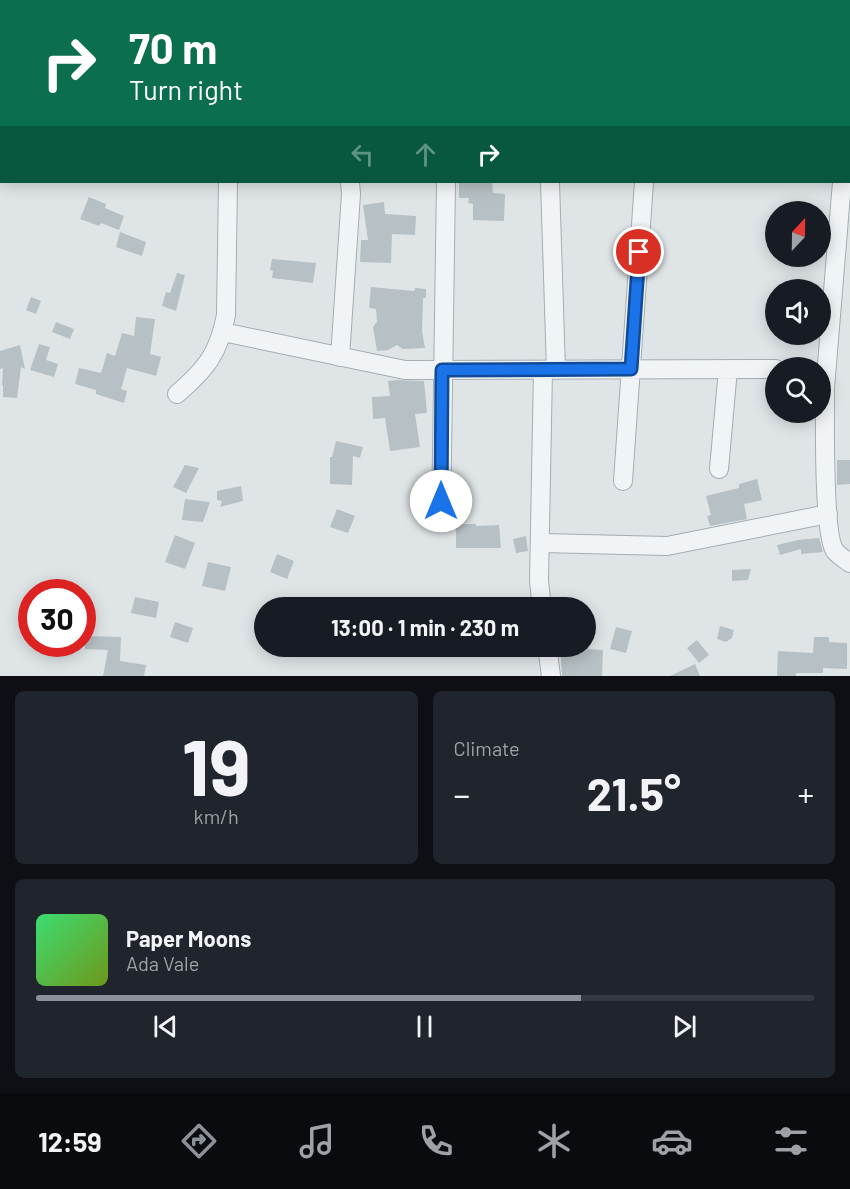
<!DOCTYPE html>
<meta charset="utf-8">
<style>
body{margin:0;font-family:Barlow,sans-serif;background:#20242c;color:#f1f3f6;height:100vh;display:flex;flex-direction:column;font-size:22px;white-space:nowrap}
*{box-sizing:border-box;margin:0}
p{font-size:20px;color:#9ea1a6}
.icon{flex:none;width:33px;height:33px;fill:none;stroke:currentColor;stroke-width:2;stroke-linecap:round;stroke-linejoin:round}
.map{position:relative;height:676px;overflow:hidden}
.panel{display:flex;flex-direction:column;gap:15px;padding:15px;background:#0d0f14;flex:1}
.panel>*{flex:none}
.top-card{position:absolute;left:0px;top:0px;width:850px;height:183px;box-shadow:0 3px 15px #0003;background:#0b6e4f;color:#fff;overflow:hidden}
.needle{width:39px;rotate:22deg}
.buttons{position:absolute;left:765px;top:201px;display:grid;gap:12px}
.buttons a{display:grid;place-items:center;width:66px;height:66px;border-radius:50%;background:#171b24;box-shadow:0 3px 15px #0003;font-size:30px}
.speed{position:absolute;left:18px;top:579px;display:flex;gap:12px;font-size:30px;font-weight:700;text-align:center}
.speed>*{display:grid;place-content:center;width:78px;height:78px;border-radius:50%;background:#171b24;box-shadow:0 3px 15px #0003;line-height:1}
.speed .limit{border:9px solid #d22;background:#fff;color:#111}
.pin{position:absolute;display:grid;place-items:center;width:51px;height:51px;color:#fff;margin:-26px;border:3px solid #fff;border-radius:50%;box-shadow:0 2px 6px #0007}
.me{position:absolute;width:66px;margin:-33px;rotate:0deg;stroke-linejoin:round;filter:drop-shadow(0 0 4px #0008)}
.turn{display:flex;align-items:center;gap:21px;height:126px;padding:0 30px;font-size:27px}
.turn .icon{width:78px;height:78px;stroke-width:2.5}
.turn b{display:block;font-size:42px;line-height:51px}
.lanes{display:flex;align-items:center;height:57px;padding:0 30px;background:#0003;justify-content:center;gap:30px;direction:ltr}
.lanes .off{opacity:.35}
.big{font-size:45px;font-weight:700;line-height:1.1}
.panel .widget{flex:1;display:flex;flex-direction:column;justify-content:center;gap:9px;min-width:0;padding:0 21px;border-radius:9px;background:#20242c}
.panel .dial{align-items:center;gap:0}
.dial b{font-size:78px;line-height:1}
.song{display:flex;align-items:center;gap:18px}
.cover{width:72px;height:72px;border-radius:9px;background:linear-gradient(135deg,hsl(140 70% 55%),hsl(80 70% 35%))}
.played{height:6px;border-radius:3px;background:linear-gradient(90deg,#8c9099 70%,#363941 70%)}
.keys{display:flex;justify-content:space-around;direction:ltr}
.heat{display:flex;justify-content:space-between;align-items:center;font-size:33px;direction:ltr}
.panel .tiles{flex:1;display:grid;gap:15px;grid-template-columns:1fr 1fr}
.widget:last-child{grid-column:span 2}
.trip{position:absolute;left:254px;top:597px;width:342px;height:60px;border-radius:30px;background:#171b24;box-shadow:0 3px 15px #0003;font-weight:700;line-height:60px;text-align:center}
.menu{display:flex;height:96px;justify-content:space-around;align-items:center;background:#090b0e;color:#9ea1a6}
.menu .icon{width:42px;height:42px}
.menu .active{color:#8c9099}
.menu b{font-size:27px;color:#f1f3f6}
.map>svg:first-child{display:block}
</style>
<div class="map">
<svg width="850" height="676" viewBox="0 0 850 676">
<rect width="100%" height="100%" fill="#dfe5e7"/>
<!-- building -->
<path fill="#b7c0c4" d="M 459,182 L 492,182 L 493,193 L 505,194 L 504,221 L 473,220 L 473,204 L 468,203 L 469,198 L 459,198 Z
M 89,197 L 106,204 L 105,208 L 124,216 L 119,230 L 101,223 L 99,226 L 80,219 Z
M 384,202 L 385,214 L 416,216 L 415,235 L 392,234 L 391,263 L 360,262 L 361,240 L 368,240 L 363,205 Z
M 120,232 L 146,242 L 142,256 L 116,247 Z
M 272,259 L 316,263 L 313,283 L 272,278 L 273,271 L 270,270 Z
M 177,273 L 185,275 L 176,311 L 162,306 L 166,292 L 170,293 Z
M 371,287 L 414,291 L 415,288 L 426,289 L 426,298 L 423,298 L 422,331 L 425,348 L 403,349 L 397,345 L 388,350 L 377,351 L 373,327 L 377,322 L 376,309 L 369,308 Z
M 31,297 L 41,301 L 36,314 L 26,310 Z
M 136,317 L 155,319 L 150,354 L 161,357 L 156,376 L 127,368 L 121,389 L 127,391 L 124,403 L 96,394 L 96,390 L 75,384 L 79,368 L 101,373 L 107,353 L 115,356 L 122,333 L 134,336 Z
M 56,322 L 74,329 L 70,339 L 52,332 Z
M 39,344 L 50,347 L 46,360 L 58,364 L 54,377 L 30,370 Z
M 20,345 L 25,369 L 21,367 L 17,398 L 3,397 L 3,385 L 2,385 L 3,368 L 0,369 L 0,351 Z
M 397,380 L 424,381 L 427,413 L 415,414 L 420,447 L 390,451 L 385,418 L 373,419 L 372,397 L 390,396 L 388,381 Z
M 336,441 L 363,447 L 360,458 L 353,456 L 352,485 L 330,484 L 330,457 L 332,457 Z
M 837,460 L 850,460 L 850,484 L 837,485 Z
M 185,465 L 199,468 L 186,493 L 173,487 Z
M 757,479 L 762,500 L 744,504 L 747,519 L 710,526 L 707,516 L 711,515 L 706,496 L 739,488 L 739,484 Z
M 241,486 L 243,501 L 220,507 L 222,501 L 217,500 L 217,491 Z
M 185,499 L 210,502 L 203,522 L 182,520 Z
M 337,509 L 355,516 L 348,533 L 330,527 Z
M 456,524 L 476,524 L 476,526 L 499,525 L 501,548 L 456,548 Z
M 175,535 L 195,543 L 185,569 L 165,562 Z
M 526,536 L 528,551 L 516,553 L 513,539 Z
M 819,538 L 823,552 L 801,554 L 801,549 L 780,555 L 777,545 L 798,540 Z
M 277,554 L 294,561 L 287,579 L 270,572 Z
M 208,562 L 231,567 L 225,591 L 202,586 Z
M 751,569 L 748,580 L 732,581 L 732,570 Z
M 135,597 L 159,602 L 156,618 L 131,613 Z
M 175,622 L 193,628 L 188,643 L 170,637 Z
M 720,626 L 734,630 L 732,638 L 726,642 L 717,639 Z
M 616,627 L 632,631 L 626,653 L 610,649 Z
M 85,636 L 121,637 L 120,661 L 146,665 L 144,676 L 103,676 L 108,650 L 85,649 Z
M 814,637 L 829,637 L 829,642 L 847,643 L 847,669 L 823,668 L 823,673 L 796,673 L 796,676 L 777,676 L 778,651 L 813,653 Z
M 697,640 L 709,655 L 699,663 L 687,648 Z
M 560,646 L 589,646 L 588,649 L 603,650 L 602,676 L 562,676 Z
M 695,664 L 700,676 L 670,676 Z"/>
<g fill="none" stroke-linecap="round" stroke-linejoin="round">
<defs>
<path id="minor" d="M 224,0 L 224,2
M 326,0 L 326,2
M 444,0 L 444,2
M 651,0 L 652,2
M 551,2 L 551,0
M 849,162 L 850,163
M 550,182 L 556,370
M 842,182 L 825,388 C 825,415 823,535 835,551 C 839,556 846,560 850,563
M 223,332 L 405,370 L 776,369
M 340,357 L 351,194 L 350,182
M 177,394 C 206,369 219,353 226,315 L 228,182
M 719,469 L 728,369
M 623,481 L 644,182
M 441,522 L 446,182
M 541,543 L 667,546 L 828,514
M 542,608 L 539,581 L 543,370
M 547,646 L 551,676"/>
</defs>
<!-- minor casing -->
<use href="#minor" stroke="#a5adb1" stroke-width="20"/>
<!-- minor -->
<use href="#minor" stroke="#f1f4f6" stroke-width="18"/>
</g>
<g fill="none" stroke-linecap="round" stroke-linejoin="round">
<defs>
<path id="route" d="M 441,501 L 442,370 L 631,369 L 639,252"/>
</defs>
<!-- route casing -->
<use href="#route" stroke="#114b97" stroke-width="15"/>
<!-- route -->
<use href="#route" stroke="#1a73e8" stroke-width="10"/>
</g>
</svg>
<div class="buttons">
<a><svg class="needle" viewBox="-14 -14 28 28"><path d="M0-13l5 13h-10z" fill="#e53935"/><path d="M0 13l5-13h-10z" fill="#9ea1a6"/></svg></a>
<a><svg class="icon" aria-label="sound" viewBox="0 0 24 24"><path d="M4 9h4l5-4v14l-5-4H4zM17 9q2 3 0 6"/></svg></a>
<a><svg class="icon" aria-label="search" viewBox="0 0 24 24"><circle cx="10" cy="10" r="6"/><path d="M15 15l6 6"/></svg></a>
</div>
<div class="speed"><div class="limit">30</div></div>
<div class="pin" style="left:639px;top:252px;background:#d93025"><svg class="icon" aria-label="arrive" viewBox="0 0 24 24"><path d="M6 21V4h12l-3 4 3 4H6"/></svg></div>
<svg class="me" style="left:441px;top:501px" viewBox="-20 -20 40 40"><circle r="19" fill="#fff"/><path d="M0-13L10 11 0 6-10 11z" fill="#1a73e8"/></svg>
<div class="trip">13:00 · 1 min · 230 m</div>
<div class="top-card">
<div class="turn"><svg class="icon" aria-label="right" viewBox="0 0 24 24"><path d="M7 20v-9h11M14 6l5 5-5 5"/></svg><div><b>70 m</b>Turn right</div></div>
<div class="lanes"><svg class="icon off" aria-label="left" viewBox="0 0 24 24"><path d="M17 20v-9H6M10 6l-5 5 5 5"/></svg><svg class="icon off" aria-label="ahead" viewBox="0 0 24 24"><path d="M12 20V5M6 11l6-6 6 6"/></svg><svg class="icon" aria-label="right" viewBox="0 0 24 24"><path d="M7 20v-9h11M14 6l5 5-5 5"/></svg></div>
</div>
</div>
<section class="panel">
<div class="tiles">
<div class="widget dial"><b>19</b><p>km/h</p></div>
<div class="widget"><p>Climate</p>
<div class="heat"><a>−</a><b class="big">21.5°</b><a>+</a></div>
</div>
<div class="widget">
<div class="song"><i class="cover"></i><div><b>Paper Moons</b><p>Ada Vale</p></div></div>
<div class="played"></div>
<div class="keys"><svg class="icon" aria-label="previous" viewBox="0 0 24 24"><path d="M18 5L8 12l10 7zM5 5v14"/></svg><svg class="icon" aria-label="pause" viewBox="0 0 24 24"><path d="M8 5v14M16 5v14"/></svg><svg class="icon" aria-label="next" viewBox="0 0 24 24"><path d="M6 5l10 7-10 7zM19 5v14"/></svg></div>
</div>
</div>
</section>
<nav class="menu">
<b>12:59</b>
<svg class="icon active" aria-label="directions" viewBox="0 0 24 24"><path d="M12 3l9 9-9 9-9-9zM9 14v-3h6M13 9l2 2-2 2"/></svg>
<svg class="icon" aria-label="music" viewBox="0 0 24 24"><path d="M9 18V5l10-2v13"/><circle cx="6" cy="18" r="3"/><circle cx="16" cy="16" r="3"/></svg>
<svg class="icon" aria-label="phone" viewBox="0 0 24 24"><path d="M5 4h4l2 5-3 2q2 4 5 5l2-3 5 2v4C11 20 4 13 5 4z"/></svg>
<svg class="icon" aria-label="climate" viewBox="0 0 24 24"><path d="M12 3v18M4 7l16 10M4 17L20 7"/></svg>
<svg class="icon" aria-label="car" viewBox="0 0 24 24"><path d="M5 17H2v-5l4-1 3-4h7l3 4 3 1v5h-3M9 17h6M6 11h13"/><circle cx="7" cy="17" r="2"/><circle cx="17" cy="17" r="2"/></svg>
<svg class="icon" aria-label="filters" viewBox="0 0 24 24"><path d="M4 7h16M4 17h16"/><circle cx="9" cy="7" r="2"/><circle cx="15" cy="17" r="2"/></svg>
</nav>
